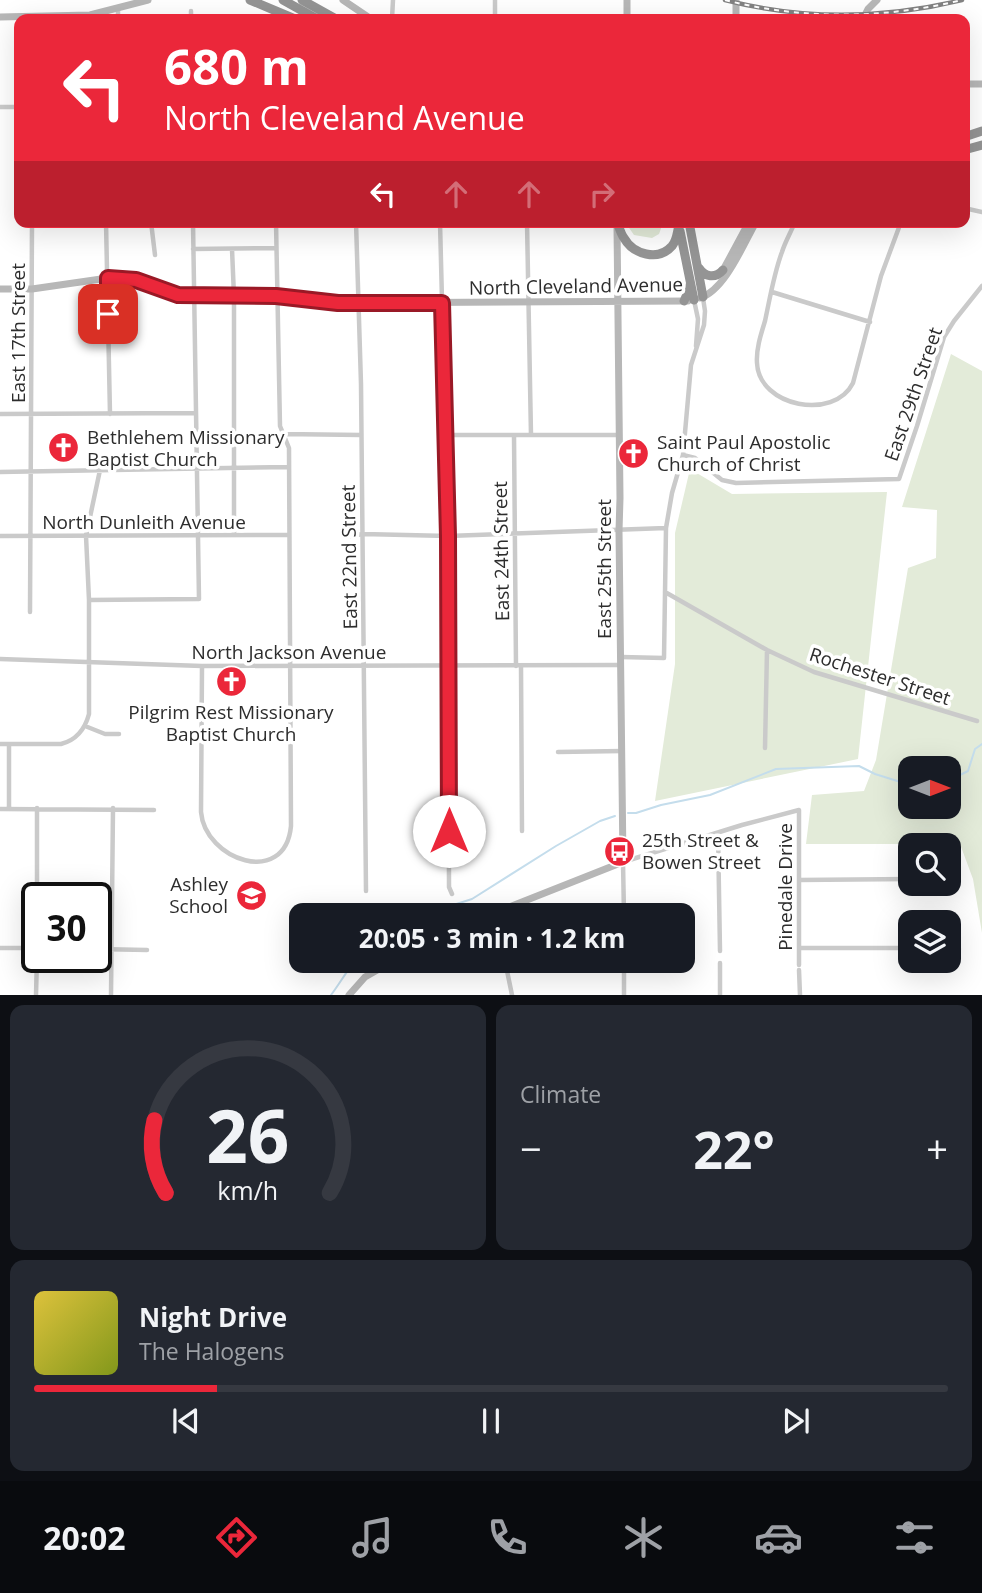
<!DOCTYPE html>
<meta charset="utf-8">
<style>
body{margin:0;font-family:"Open Sans",sans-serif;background:#242831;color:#f1f3f6;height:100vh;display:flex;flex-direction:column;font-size:26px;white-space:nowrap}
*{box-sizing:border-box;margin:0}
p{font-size:23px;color:#9ea1a6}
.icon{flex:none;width:38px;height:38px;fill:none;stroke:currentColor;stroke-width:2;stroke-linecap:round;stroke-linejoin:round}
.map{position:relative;height:995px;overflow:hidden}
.sheet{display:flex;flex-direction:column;gap:10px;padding:10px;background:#0d0f14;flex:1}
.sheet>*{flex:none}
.guide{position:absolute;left:14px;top:14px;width:956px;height:214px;border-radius:14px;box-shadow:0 7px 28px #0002;background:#eb273a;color:#fff;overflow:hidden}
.needle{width:46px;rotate:90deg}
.buttons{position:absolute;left:898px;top:756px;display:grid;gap:14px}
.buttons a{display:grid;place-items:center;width:63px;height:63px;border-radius:14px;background:#171b24;box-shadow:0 7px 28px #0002;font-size:35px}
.speed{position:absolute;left:21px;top:882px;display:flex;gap:14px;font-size:35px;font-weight:700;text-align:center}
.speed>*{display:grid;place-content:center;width:91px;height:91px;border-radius:50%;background:#171b24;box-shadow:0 7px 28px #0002;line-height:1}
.speed .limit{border:4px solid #111;border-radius:10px;background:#fff;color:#111}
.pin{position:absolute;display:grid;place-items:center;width:60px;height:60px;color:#fff;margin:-30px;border-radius:14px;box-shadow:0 4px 10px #0006}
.me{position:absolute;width:77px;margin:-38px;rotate:0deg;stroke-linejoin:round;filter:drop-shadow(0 0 5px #0008)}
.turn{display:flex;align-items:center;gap:24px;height:147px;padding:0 35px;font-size:32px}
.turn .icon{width:91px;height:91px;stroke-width:2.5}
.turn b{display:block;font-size:49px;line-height:60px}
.lanes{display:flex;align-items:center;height:66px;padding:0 35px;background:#0003;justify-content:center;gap:35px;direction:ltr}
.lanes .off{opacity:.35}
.big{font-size:52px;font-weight:700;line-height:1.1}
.sheet .card{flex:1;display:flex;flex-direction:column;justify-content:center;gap:10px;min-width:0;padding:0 24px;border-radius:14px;background:#242831}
.sheet .dial{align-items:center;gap:0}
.dial svg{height:182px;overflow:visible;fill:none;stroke:#363941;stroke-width:7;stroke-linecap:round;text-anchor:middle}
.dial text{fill:#f1f3f6;stroke:none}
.song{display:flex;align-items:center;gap:21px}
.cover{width:84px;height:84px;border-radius:10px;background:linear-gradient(135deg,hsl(50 70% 55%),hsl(70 70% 35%))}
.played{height:7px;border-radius:4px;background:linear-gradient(90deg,#eb273a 20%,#363941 20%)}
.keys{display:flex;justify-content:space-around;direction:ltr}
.heat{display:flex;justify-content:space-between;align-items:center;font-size:38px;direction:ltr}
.sheet .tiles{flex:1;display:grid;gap:10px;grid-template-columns:1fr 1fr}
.card:last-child{grid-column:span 2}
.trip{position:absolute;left:289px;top:903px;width:406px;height:70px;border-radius:14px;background:#171b24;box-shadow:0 7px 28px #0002;font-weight:700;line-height:70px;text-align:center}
.tabs{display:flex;height:112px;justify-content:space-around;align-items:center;background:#090b0e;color:#9ea1a6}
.tabs .icon{width:49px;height:49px}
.tabs .active{color:#eb273a}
.tabs b{font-size:32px;color:#f1f3f6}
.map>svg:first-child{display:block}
</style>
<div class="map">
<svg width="982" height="995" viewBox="0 0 982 995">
<rect width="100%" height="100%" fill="#fff"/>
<!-- green -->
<path fill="#e3ebd9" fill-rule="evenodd" d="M 625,222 L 662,222 L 663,223 L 659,234 L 652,238 L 634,235 Z
M 951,354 L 982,371 L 982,933 L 973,879 L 960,844 L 806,844 L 812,795 L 864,791 L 876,760 L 908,568 L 936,558 L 937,510 L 902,507 ZM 910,768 L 948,768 L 948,807 L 910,807 Z
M 690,469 L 732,494 L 887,492 L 858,759 L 655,801 L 675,664 L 675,533 Z"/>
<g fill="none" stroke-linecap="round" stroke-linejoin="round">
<!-- stream -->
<path stroke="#c4ddec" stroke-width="2" d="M 948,781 L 968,771 L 975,749 L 982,744
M 628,813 L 636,813 L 661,805 L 710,795 L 776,769 L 859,766 L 875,774 L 910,785
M 437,915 L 450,906 L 472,899 L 556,846 L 600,821 L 615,816
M 331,995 C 340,983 346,972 355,961"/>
<!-- street -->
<path stroke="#cacaca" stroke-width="4.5" d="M 495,0 L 495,19
M 118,9 L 118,19
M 191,11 L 191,19
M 392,19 L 393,0
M 0,107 L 19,107
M 964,208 L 982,212
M 106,222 L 110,414
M 151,222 L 155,255
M 356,222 L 361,384 L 366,891
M 440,222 L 448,536 L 449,887 L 452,894
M 527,222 L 531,435
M 795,222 C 791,232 785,242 782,252 C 774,273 770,298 765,321 C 761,334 756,349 757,363 C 759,407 834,421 853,383 L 881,276 L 901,222
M 193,249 L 276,248
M 232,249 L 234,296 L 234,535
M 772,292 L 870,322
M 694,300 L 698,319 L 696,346
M 0,414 L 196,413
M 282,434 L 361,435
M 446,435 L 619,435
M 514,435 L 516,666
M 683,455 L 695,458 L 722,480 L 736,483 L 899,479 L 917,426 L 944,337 L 954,321 L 982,286
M 0,472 L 289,467
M 0,536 L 289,535
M 350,536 L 363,534 L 448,536 L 666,528
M 665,592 L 767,650 L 814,672 L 977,721
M 89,600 L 199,599 L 193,222
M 30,612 L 32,222
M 621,657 L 664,658 L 666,528 L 672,493 L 683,455 L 691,365 L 704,325 L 705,311 L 703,298
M 0,659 L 202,666 L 621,665
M 202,666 L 201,812 C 205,860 285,888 291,826 L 289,448 L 280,426 L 276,222
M 521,666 L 522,831
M 85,726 L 105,734 L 119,734
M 0,744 L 61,744 C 77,740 85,729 89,714 L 89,600 L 86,536 L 100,470
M 9,744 L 9,809
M 765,748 L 767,650
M 558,752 L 622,751
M 37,808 L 37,898
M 0,809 L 154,810
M 718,833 L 720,951
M 948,879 L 952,879
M 799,880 L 910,879
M 624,915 L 623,862 L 742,825 L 799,810 L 799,965
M 0,948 L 37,948
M 799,948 L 910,948
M 96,949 L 147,950
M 948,949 L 959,949
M 505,961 L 512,995
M 624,961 L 624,995
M 720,963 L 720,995
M 558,968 L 624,966
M 799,970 L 800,995
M 36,995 L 37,957
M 111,995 L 113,808"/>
<!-- secondary -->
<path stroke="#b7b7b7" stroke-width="7" d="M 343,0 L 371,19
M 627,0 L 627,19
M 736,0 L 736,19
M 0,17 L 90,15 L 148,0
M 863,19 L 868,9 L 877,0
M 964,84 L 982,84
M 722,272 L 749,222
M 0,289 L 32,289 L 108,278 L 136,280 L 178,295 L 276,296 L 338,303 L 688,301
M 700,298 C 725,290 743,245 756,222
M 489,915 L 623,862 L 619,531 L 620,498 L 617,226
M 349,995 L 365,977 L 393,961"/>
<!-- highway -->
<path stroke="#949494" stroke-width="9" d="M 250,0 L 295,19
M 283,0 L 317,19
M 302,0 L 336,19
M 964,137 L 982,131
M 964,150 L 982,145
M 617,222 C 619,227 621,234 624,238 C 633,254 658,262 672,246 C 677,240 677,233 679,225
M 689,222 L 703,297
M 680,231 L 694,300
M 699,268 C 705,277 715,279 723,270
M 684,301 L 688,292 L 690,285"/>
<defs>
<path id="rail" d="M 725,0 C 803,20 884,19 962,0"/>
</defs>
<!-- rail casing -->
<use href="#rail" stroke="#828282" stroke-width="4.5"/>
<!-- rail -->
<use href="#rail" stroke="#fff" stroke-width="2" stroke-dasharray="5" stroke-linecap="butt"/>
</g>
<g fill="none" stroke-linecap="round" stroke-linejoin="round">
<defs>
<path id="route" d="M 108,314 L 108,278 L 136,280 L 178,295 L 276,296 L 338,303 L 442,303 L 448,536 L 449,831"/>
</defs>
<!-- route casing -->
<use href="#route" stroke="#991926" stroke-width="18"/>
<!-- route -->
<use href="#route" stroke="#eb273a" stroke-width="12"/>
</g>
<!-- icons -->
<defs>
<symbol id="church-disc" viewBox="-11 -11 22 22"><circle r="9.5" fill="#eb273a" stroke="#fff"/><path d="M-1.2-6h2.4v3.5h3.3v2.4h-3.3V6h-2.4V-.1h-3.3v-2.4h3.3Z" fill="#fff"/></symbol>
<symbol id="bus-disc" viewBox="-11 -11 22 22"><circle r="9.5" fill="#eb273a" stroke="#fff"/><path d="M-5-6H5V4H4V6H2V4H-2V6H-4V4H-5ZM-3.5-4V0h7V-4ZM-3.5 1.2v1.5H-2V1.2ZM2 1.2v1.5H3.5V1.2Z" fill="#fff"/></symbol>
<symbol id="school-disc" viewBox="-11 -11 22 22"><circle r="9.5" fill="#eb273a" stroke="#fff"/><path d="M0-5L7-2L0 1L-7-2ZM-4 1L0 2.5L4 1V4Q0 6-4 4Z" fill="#fff"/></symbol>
</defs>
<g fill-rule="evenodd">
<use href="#church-disc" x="46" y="430" width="35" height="35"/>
<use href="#church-disc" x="616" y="436" width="35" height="35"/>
<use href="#church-disc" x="214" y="664" width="35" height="35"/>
<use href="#bus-disc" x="602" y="834" width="35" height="35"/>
<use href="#school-disc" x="234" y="878" width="35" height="35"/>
</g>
<g text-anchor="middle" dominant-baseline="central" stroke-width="7" stroke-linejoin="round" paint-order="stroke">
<!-- street labels -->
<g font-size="19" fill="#2d2d2d" stroke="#fff">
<text transform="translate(576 286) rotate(-1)">North Cleveland Avenue</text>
<text transform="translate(18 333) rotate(-90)">East 17th Street</text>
<text transform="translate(913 394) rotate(-71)">East 29th Street</text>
<text x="144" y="522">North Dunleith Avenue</text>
<text transform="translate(501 551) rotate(-91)">East 24th Street</text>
<text transform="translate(349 557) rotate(-91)">East 22nd Street</text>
<text transform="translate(604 569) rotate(-90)">East 25th Street</text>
<text x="289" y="652">North Jackson Avenue</text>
<text transform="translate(880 676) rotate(18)">Rochester Street</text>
<text transform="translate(785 887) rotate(-90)">Pinedale Drive</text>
</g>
<!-- poi labels -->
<g font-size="19" fill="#2d2d2d" stroke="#fff" text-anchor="start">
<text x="87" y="437">Bethlehem Missionary<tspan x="87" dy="22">Baptist Church</tspan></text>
<text x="657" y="442">Saint Paul Apostolic<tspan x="657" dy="22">Church of Christ</tspan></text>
<text x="231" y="712" text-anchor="middle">Pilgrim Rest Missionary<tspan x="231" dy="22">Baptist Church</tspan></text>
<text x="642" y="840">25th Street &amp;<tspan x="642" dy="22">Bowen Street</tspan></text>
<text x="228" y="884" text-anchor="end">Ashley<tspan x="228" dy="22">School</tspan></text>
</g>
</g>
</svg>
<div class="buttons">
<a><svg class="needle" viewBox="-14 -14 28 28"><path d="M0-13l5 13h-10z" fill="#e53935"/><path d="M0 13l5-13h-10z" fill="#9ea1a6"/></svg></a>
<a><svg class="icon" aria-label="search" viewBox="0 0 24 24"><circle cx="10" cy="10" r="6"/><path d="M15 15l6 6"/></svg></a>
<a><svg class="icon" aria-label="layers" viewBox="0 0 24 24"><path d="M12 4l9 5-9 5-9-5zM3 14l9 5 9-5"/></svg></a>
</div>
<div class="speed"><div class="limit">30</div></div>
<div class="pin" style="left:108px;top:314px;background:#d93025"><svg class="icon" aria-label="arrive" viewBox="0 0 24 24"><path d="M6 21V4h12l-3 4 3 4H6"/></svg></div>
<svg class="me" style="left:449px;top:831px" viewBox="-20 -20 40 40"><circle r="19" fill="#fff"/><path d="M0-13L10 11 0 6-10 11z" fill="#eb273a"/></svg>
<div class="trip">20:05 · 3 min · 1.2 km</div>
<div class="guide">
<div class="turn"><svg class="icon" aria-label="left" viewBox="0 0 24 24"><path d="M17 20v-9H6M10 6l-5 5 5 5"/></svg><div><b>680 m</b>North Cleveland Avenue</div></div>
<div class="lanes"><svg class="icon" aria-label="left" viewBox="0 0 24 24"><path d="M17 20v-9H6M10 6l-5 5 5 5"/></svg><svg class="icon off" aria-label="ahead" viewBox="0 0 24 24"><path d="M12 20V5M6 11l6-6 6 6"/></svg><svg class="icon off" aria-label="ahead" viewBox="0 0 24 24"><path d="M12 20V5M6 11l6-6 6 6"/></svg><svg class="icon off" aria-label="right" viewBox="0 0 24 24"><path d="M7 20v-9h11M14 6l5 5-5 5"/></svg></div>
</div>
</div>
<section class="sheet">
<div class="tiles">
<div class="card dial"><svg viewBox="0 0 100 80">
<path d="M14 69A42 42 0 1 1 86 69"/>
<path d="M14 69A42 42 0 0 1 9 37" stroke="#eb273a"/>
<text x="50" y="56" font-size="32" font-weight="700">26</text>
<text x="50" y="72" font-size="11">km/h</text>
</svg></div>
<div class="card"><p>Climate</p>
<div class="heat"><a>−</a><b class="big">22°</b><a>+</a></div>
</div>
<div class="card">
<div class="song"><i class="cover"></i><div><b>Night Drive</b><p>The Halogens</p></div></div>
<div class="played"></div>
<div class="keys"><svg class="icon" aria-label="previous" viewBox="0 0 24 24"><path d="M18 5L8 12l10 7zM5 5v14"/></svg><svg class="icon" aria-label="pause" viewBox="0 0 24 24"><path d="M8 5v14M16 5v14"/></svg><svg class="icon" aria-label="next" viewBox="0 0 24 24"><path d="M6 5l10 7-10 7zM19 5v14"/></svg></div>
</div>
</div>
</section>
<nav class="tabs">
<b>20:02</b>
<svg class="icon active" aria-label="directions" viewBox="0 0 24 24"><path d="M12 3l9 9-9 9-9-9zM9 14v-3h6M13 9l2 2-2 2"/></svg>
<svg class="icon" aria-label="music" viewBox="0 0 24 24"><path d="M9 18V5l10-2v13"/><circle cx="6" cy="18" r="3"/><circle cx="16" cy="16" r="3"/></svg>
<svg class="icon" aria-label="phone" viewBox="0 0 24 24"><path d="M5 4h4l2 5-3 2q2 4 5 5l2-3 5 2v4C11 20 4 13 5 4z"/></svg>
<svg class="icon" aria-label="climate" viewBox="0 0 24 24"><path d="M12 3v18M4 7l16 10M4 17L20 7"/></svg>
<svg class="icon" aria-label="car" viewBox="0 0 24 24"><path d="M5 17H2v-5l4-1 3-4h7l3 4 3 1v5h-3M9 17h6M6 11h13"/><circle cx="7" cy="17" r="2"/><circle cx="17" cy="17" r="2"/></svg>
<svg class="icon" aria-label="filters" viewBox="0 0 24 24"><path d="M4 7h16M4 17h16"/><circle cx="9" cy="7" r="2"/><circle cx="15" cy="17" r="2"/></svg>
</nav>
